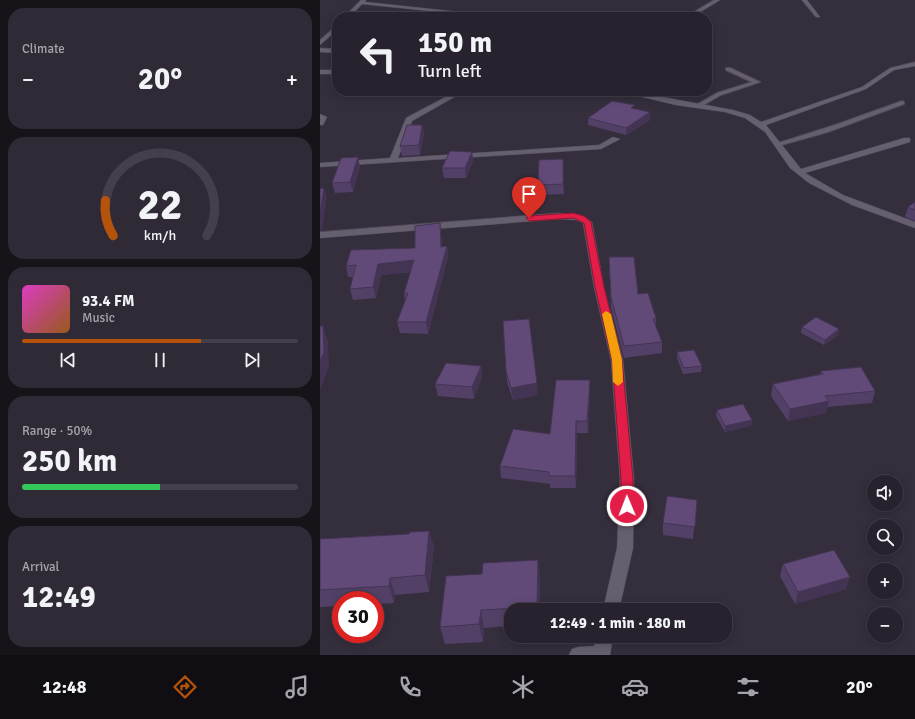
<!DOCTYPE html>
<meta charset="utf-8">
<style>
body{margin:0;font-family:Signika,sans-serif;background:#302a36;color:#f1f3f6;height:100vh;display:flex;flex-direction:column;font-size:15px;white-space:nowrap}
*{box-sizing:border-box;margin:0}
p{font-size:13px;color:#a5a4aa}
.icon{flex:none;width:22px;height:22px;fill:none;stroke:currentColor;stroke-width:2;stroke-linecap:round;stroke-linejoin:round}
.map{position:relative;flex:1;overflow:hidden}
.drawer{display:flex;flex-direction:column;gap:8px;padding:8px;background:#161319;width:320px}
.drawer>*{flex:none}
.guide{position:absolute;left:12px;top:12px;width:380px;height:84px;border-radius:16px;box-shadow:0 2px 10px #0003,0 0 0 1px #443f4a;background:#28222e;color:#f1f3f6;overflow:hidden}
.fabs{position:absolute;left:547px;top:475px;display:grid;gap:8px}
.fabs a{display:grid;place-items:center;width:36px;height:36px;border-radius:50%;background:#28222e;box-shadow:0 2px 10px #0003,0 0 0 1px #443f4a;font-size:20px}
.speed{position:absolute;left:12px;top:591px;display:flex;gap:8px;font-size:20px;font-weight:700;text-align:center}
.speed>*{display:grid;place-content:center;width:52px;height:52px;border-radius:50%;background:#28222e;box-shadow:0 2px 10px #0003,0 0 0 1px #443f4a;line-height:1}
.speed .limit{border:6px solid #d22;background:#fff;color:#111}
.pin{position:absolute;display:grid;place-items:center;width:34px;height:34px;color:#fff;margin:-41px -17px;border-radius:50% 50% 50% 0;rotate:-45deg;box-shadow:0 0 4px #0007}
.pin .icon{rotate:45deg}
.me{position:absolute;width:44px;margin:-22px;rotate:359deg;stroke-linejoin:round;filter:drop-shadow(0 0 3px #0008)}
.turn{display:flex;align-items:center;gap:14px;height:84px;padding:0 20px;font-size:18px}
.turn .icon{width:52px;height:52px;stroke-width:2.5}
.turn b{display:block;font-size:28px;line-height:34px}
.big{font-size:30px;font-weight:800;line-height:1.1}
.drawer .card{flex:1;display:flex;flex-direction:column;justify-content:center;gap:6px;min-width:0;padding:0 14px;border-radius:16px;background:#302a36}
.drawer .dial{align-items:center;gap:0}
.dial svg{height:104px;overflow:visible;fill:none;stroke:#443f4a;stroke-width:7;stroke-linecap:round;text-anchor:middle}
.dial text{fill:#f1f3f6;stroke:none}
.song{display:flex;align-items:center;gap:12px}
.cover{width:48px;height:48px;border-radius:6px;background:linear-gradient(135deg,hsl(310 70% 55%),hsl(30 70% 35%))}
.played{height:4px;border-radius:2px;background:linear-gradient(90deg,#b45309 65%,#443f4a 65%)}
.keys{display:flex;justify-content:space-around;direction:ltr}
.heat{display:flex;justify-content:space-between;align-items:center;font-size:22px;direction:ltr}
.charge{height:6px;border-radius:3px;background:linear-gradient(90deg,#34c759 50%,#443f4a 0)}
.trip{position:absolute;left:184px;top:603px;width:228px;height:40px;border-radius:16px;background:#28222e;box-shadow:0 2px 10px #0003,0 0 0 1px #443f4a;font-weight:800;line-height:40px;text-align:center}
.tabs{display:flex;height:64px;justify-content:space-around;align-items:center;background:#100e12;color:#a5a4aa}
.tabs .icon{width:28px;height:28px}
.tabs .selected{color:#b45309}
.tabs b{font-size:18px;color:#f1f3f6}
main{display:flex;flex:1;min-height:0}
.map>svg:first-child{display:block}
</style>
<main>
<section class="drawer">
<div class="card"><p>Climate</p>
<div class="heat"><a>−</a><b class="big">20°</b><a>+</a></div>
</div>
<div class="card dial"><svg viewBox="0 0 100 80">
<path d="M14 69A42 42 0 1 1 86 69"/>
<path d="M14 69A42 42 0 0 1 8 42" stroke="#b45309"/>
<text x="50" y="56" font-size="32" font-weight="700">22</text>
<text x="50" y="72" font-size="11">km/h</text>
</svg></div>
<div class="card">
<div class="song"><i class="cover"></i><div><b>93.4 FM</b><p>Music</p></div></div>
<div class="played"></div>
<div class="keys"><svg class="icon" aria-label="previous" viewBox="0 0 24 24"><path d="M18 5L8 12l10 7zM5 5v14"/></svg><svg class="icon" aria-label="pause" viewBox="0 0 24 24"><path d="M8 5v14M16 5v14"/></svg><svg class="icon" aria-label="next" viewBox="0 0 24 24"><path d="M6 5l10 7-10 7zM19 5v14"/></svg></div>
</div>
<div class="card"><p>Range · 50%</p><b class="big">250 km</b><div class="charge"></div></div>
<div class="card"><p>Arrival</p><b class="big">12:49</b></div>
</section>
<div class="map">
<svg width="595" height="655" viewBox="0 0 595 655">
<rect width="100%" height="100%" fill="#352e3d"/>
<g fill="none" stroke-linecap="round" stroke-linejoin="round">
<defs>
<path id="service" d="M 406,68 L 410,68 L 440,82 L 401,95 L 380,107 L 376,107 L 376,105 L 397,93 L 432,82 L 406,70 Z
M 582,101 L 584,102 L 584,104 L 508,132 L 458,146 L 455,144 L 518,124 Z"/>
<path id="minor" d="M 41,0 L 46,0 L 45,2 L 187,17 L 168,17 L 42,4 L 30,17 L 24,17 Z
M 394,0 L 400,0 L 372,17 L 365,17 Z
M 482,0 L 487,0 L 500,17 L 496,17 Z
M 17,25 L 17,30 L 0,45 L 0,40 Z
M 0,48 L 17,49 L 17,53 L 0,52 Z
M 595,62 L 595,66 L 574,70 L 546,89 L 446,125 L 481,169 L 584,138 L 590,138 L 590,142 L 485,173 L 523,195 L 595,222 L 595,228 L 532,205 L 489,183 L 470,168 L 445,132 L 425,118 L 405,112 L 356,105 L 297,91 L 310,91 L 413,110 L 430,115 L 441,122 L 542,87 L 570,68 Z
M 0,70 L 17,70 L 17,74 L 0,74 Z
M 137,91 L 145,91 L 92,121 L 78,158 L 279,145 L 293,137 L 300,139 L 281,149 L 0,167 L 0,163 L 70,158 L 86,118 Z
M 0,114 L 7,117 L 3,125 L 0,125 Z
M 239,213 L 261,215 L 272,222 L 284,287 L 303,360 L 314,479 L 313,548 L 299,610 L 283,610 L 297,548 L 300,479 L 291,360 L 274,287 L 263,223 L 256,220 L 239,219 L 0,238 L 0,232 Z
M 277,636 L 293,636 L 290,655 L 249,655 L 252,649 L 258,647 L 274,646 Z"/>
</defs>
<!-- service casing -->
<use href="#service" stroke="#504a56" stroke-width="2"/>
<!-- minor casing -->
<use href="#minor" stroke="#504a56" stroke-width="1"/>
<!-- service -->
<use href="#service" fill="#665f6f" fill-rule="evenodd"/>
<!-- minor -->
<use href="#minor" fill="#665f6f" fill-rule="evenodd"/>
</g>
<!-- wall -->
<path fill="#534067" d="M 315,109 L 330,112 L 330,120 L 306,135 L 268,125 L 268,118 Z
M 102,125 L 104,134 L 100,155 L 82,156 L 80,146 Z
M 152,152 L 153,161 L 146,178 L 124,178 L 122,168 Z
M 243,159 L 244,194 L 219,195 L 218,185 Z
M 40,167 L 33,192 L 15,193 L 12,183 Z
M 595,202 L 595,221 L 585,217 L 588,207 Z
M 120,223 L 121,234 L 122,247 L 127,246 L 128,257 L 108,334 L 80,333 L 77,322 L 85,301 L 84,293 L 91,272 L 61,275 L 56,298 L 33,300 L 30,289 L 33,277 L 28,277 L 26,266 L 95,248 Z
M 289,257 L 336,318 L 336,326 L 342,342 L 342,353 L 304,358 L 291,308 Z
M 482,327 L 519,329 L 518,335 L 504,345 L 481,333 Z
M 357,352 L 382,366 L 381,372 L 363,374 L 357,358 Z
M 161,366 L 162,377 L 154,399 L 118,396 L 115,384 Z
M 186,371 L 218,395 L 193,400 L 187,382 Z
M 501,371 L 555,391 L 552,403 L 507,407 L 506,413 L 468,421 L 451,396 L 453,384 L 500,374 Z
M 270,392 L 268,433 L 257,433 L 256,488 L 230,488 L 230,484 L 181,478 L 180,466 L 230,434 Z
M 397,410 L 432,420 L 431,426 L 405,432 L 396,416 Z
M 377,500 L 373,539 L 343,535 L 343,523 Z
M 109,531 L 114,547 L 109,592 L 75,595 L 74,603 L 55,604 L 55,600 L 21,600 L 21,606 L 0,607 L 0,539 L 89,534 Z
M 463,564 L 526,589 L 475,604 L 460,576 Z
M 220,578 L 220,610 L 191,610 L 191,626 L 164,628 L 163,642 L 125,644 L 120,627 Z"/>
<!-- shaded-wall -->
<path fill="#443454" d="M 330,112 L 330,120 L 306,135 L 306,128 Z
M 102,125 L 104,134 L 100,155 L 99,145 Z
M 152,152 L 153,161 L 146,178 L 145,168 Z
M 38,157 L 40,167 L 33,192 L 30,182 Z
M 243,159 L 244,169 L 244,194 L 243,184 Z
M 4,188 L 7,197 L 2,230 L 0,231 L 0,214 Z
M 120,223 L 121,234 L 123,257 L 121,247 Z
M 127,246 L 128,257 L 108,334 L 106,322 Z
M 94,260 L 97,271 L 61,275 L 56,298 L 53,287 L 58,264 Z
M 3,326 L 8,341 L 9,367 L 0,390 L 0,362 Z
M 519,329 L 518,335 L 504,345 L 505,340 Z
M 161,366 L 162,377 L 154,399 L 152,387 Z
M 270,380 L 270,392 L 268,433 L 267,421 Z
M 217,383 L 218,395 L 193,400 L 191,388 Z
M 509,401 L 506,413 L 468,421 L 470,409 Z
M 432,420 L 431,426 L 405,432 L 405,426 Z
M 256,421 L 257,433 L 256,488 L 255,476 Z
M 109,531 L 114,547 L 109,592 L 105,575 Z
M 218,560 L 220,578 L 220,610 L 218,610 L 217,607 Z
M 530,577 L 526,589 L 475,604 L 478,592 Z
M 70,578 L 75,595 L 74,603 L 69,586 Z
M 161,610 L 164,628 L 163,642 L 159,624 Z"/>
<!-- building -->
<path fill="#614a78" stroke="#443454" d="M 292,101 L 315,105 L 311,108 L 330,112 L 306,128 L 268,118 Z
M 87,125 L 102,125 L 99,145 L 80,146 Z
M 130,151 L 152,152 L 145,168 L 122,168 Z
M 38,157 L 30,182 L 12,183 L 21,158 Z
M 243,159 L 243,184 L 218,185 L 219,160 Z
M 4,188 L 0,214 L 0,189 Z
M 595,202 L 595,210 L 588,207 Z
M 120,223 L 121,247 L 127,246 L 106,322 L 77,322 L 88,293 L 84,293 L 94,260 L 58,264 L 53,287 L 30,289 L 36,265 L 26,266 L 31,250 L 95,248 L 95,226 Z
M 289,257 L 314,257 L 318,294 L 328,293 L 336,318 L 333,319 L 342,342 L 304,346 L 291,297 Z
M 496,317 L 519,329 L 505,340 L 482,327 Z
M 209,319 L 217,383 L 191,388 L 186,371 L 183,321 Z
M 0,326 L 3,326 L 4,352 L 0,362 Z
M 374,350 L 382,366 L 364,368 L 357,352 Z
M 126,363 L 161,366 L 152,387 L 115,384 Z
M 541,367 L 555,391 L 505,396 L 509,401 L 470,409 L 453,384 L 503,374 L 501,371 Z
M 236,380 L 270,380 L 267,421 L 256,421 L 255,476 L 229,476 L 229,472 L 180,466 L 193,429 L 230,434 Z
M 423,404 L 432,420 L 405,426 L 397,410 Z
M 347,496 L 377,500 L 375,527 L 343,523 Z
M 109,531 L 105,575 L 70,578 L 69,586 L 0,590 L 0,539 L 89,534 L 90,532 Z
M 514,550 L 530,577 L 478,592 L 463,564 Z
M 218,560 L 217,607 L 161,610 L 159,624 L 120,627 L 126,576 L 162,574 L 163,563 Z"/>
<!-- route -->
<path fill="#e11d48" stroke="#92132f" d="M 253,213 L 264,216 L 271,222 L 284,287 L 302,360 L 313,479 L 313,506 L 312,509 L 303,509 L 301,506 L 301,479 L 292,360 L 275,287 L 264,223 L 253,218 L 209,221 L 206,218 L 209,216 Z"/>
<!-- slow -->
<path fill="#f59e0b" d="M 286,311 L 291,314 L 302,360 L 303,382 L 298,386 L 293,382 L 292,360 L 282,314 Z"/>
</svg>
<div class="fabs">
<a><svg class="icon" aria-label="sound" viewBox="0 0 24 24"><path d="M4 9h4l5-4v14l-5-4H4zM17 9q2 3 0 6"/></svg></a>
<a><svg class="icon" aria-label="search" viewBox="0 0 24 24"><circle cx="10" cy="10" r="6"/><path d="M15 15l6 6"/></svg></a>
<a>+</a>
<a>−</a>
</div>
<div class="speed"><div class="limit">30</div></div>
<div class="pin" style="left:209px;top:218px;background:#d93025"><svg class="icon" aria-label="arrive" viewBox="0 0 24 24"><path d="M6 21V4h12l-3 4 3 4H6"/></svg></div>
<svg class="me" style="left:307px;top:506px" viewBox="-20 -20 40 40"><circle r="17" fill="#e11d48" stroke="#fff" stroke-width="3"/><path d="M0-11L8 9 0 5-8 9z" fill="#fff"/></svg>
<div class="trip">12:49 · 1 min · 180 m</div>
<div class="guide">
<div class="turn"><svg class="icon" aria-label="left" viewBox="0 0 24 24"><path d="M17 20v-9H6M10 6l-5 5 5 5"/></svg><div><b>150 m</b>Turn left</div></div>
</div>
</div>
</main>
<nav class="tabs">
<b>12:48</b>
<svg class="icon selected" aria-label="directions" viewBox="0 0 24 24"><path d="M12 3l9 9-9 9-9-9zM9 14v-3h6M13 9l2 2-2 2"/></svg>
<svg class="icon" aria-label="music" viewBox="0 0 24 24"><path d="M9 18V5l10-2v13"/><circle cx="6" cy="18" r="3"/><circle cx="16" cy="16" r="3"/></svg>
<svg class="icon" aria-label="phone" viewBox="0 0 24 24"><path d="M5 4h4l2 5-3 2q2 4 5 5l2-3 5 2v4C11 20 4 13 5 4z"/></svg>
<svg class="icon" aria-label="climate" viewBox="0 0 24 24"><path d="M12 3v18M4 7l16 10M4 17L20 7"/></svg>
<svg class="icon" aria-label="car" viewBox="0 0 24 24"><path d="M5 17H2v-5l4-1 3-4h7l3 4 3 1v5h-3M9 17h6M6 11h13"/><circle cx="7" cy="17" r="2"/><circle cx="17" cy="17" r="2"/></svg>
<svg class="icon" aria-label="filters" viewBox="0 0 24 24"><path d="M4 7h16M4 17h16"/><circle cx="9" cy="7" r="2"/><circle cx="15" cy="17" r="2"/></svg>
<b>20°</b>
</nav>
